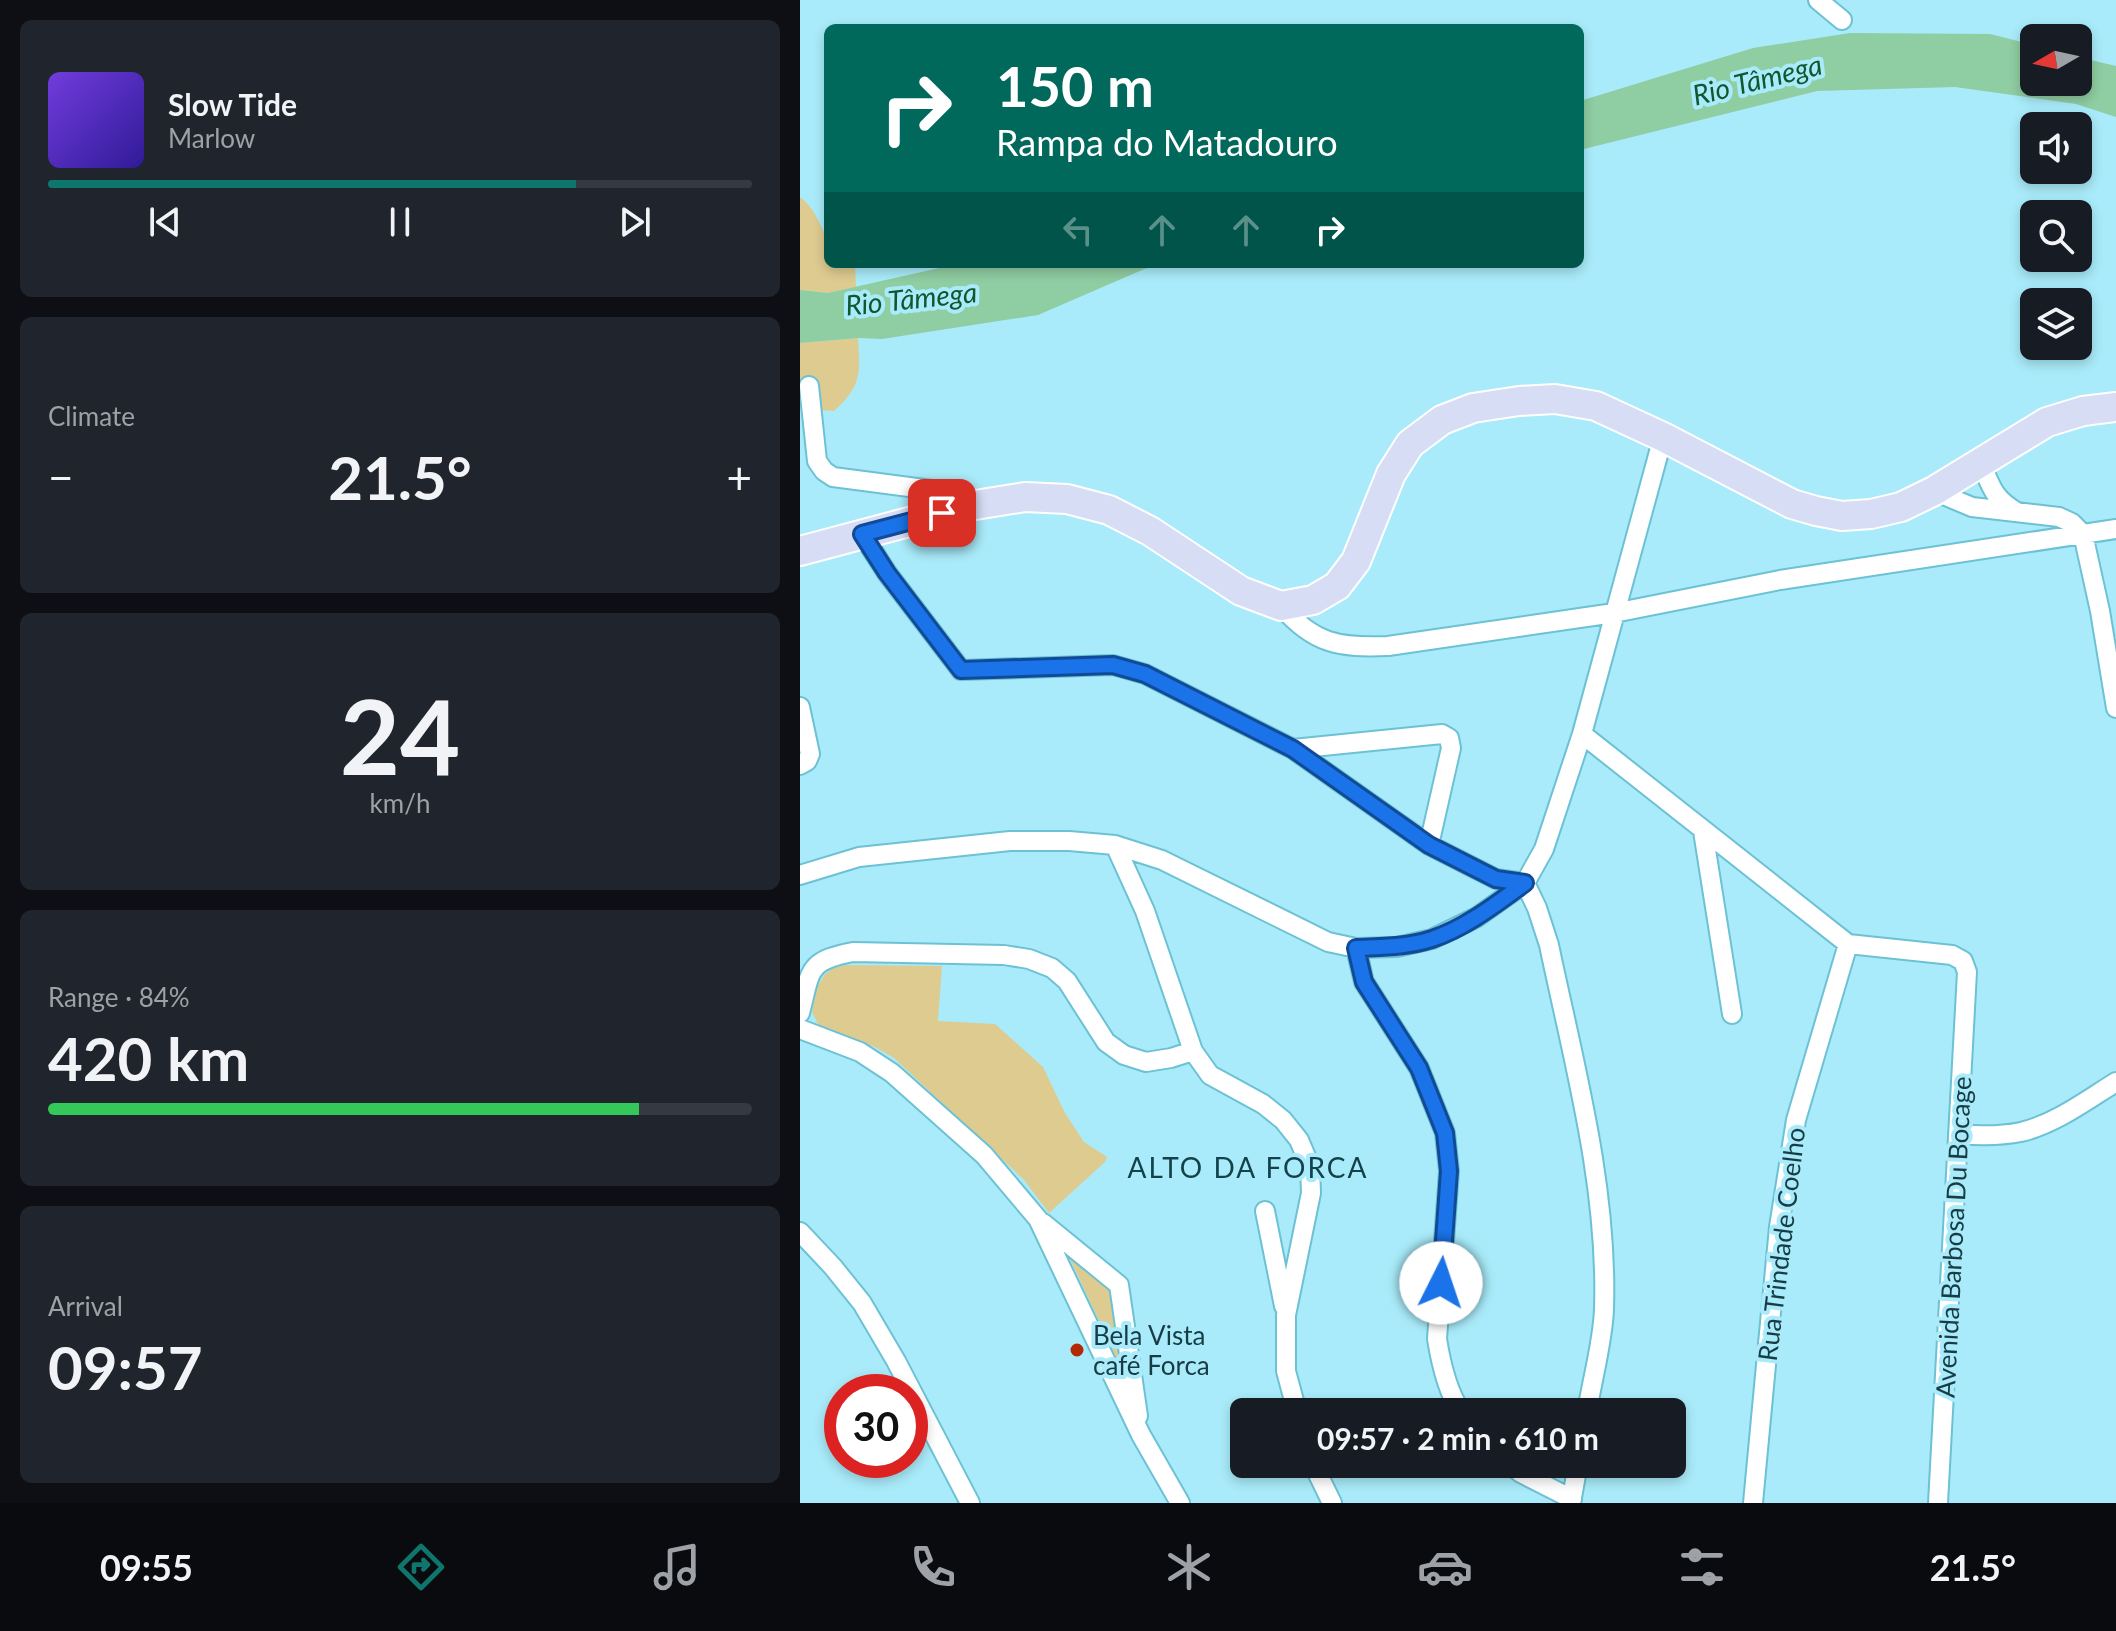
<!DOCTYPE html>
<meta charset="utf-8">
<style>
body{margin:0;font-family:Lato,sans-serif;background:#20242c;color:#f1f3f6;height:100vh;display:flex;flex-direction:column;font-size:30px;white-space:nowrap}
*{box-sizing:border-box;margin:0}
p{font-size:26px;color:#9ea1a6}
.icon{flex:none;width:44px;height:44px;fill:none;stroke:currentColor;stroke-width:2;stroke-linecap:round;stroke-linejoin:round}
.map{position:relative;flex:1;overflow:hidden}
.drawer{display:flex;flex-direction:column;gap:20px;padding:20px;background:#0d0f14;width:800px}
.drawer>*{flex:none}
.top-card{position:absolute;left:24px;top:24px;width:760px;height:244px;border-radius:12px;box-shadow:0 4px 12px #0003;background:#00695c;color:#fff;overflow:hidden}
.needle{width:52px;rotate:261deg}
.buttons{position:absolute;left:1220px;top:24px;display:grid;gap:16px}
.buttons a{display:grid;place-items:center;width:72px;height:72px;border-radius:12px;background:#171b24;box-shadow:0 4px 12px #0003;font-size:40px}
.speed{position:absolute;left:24px;top:1374px;display:flex;gap:16px;font-size:40px;font-weight:700;text-align:center}
.speed>*{display:grid;place-content:center;width:104px;height:104px;border-radius:50%;background:#171b24;box-shadow:0 4px 12px #0003;line-height:1}
.speed .limit{border:12px solid #d22;background:#fff;color:#111}
.pin{position:absolute;display:grid;place-items:center;width:68px;height:68px;color:#fff;margin:-34px;border-radius:16px;box-shadow:0 4px 12px #0006}
.me{position:absolute;width:88px;margin:-44px;rotate:4deg;stroke-linejoin:round;filter:drop-shadow(0 0 6px #0008)}
.turn{display:flex;align-items:center;gap:28px;height:168px;padding:0 40px;font-size:36px}
.turn .icon{width:104px;height:104px;stroke-width:2.5}
.turn b{display:block;font-size:56px;line-height:68px}
.lanes{display:flex;align-items:center;height:76px;padding:0 40px;background:#0003;justify-content:center;gap:40px;direction:ltr}
.lanes .off{opacity:.35}
.big{font-size:60px;font-weight:700;line-height:1.1}
.drawer .widget{flex:1;display:flex;flex-direction:column;justify-content:center;gap:12px;min-width:0;padding:0 28px;border-radius:12px;background:#20242c}
.drawer .dial{align-items:center;gap:0}
.dial b{font-size:104px;line-height:1}
.song{display:flex;align-items:center;gap:24px}
.cover{width:96px;height:96px;border-radius:12px;background:linear-gradient(135deg,hsl(260 70% 55%),hsl(250 70% 35%))}
.played{height:8px;border-radius:4px;background:linear-gradient(90deg,#0f766e 75%,#363941 75%)}
.keys{display:flex;justify-content:space-around;direction:ltr}
.heat{display:flex;justify-content:space-between;align-items:center;font-size:44px;direction:ltr}
.charge{height:12px;border-radius:6px;background:linear-gradient(90deg,#34c759 84%,#363941 0)}
.trip{position:absolute;left:430px;top:1398px;width:456px;height:80px;border-radius:12px;background:#171b24;box-shadow:0 4px 12px #0003;font-weight:700;line-height:80px;text-align:center}
.tab-bar{display:flex;height:128px;justify-content:space-around;align-items:center;background:#090b0e;color:#9ea1a6}
.tab-bar .icon{width:56px;height:56px}
.tab-bar .on{color:#0f766e}
.tab-bar b{font-size:36px;color:#f1f3f6}
main{display:flex;flex:1;min-height:0}
.map>svg:first-child{display:block}
</style>
<main>
<section class="drawer">
<div class="widget">
<div class="song"><i class="cover"></i><div><b>Slow Tide</b><p>Marlow</p></div></div>
<div class="played"></div>
<div class="keys"><svg class="icon" aria-label="previous" viewBox="0 0 24 24"><path d="M18 5L8 12l10 7zM5 5v14"/></svg><svg class="icon" aria-label="pause" viewBox="0 0 24 24"><path d="M8 5v14M16 5v14"/></svg><svg class="icon" aria-label="next" viewBox="0 0 24 24"><path d="M6 5l10 7-10 7zM19 5v14"/></svg></div>
</div>
<div class="widget"><p>Climate</p>
<div class="heat"><a>−</a><b class="big">21.5°</b><a>+</a></div>
</div>
<div class="widget dial"><b>24</b><p>km/h</p></div>
<div class="widget"><p>Range · 84%</p><b class="big">420 km</b><div class="charge"></div></div>
<div class="widget"><p>Arrival</p><b class="big">09:57</b></div>
</section>
<div class="map">
<svg width="1316" height="1503" viewBox="0 0 1316 1503">
<rect width="100%" height="100%" fill="#a9ebfa"/>
<!-- green -->
<path fill="#ddcb90" d="M 0,197 C 13,206 19,222 26,236 L 28,237 L 28,264 L 55,264 L 56,287 L 28,293 L 0,290 Z
M 58,338 C 60,375 62,385 34,411 L 0,409 L 0,343 Z
M 46,965 L 142,966 L 138,1021 L 195,1024 L 243,1067 L 265,1113 L 284,1142 L 307,1157 L 305,1162 L 249,1213 L 224,1180 L 94,1058 L 75,1047 L 20,1028 L 12,1012 L 17,987 L 25,974 L 33,968 Z
M 263,1244 L 312,1290 L 330,1387 Z"/>
<!-- water -->
<path fill="#8fcda2" d="M 1050,33 L 1190,34 L 1234,45 L 1234,82 L 1278,82 L 1278,57 L 1316,66 L 1316,117 L 1276,104 L 1155,87 L 1017,91 L 780,150 L 780,101 L 953,48 Z
M 157,264 L 356,264 L 238,315 L 82,339 L 58,338 L 0,343 L 0,290 L 28,293 Z"/>
<g fill="none" stroke-linecap="round" stroke-linejoin="round">
<defs>
<path id="minor" d="M 1018,0 L 1042,20
M 9,386 L 17,461 L 24,471 L 33,477 L 132,490 L 160,497 L 169,506
M 1180,461 C 1191,485 1192,498 1217,512
M 1134,491 L 1172,507 L 1259,517 L 1272,523 L 1283,534 L 1300,611 L 1316,708
M 62,534 L 87,573 L 161,670 L 313,665 L 345,674 L 493,749 L 629,845 L 696,879 L 725,883 L 737,908 L 749,945 C 774,1064 808,1186 804,1309 C 803,1341 792,1380 787,1412
M 481,606 C 514,644 539,648 588,646 L 814,613 L 980,580 L 1316,529
M 0,707 L 10,754 L 7,761 L 0,765
M 782,734 L 1048,944 L 1152,955 L 1163,961 L 1167,972 L 1138,1503
M 493,749 L 642,734 L 649,738 L 651,748 L 629,845
M 903,831 L 932,1014
M 315,845 L 362,860 L 528,942 L 556,948 L 597,947 L 632,939 L 677,917 L 725,883 L 744,849 L 782,734 L 863,437
M 0,875 L 59,857 L 210,841 L 269,841 L 315,845 L 345,911 L 393,1051 L 410,1075 L 463,1104 L 483,1120 L 499,1140 L 510,1166 L 511,1193 L 486,1315 L 486,1371 L 497,1412
M 556,948 L 564,982 L 619,1068 L 645,1133 L 649,1171 L 637,1339 C 641,1364 647,1391 661,1412
M 0,1013 C 11,971 6,961 53,952 L 204,955 L 229,959 L 252,968 L 267,981 L 306,1042 L 324,1055 L 346,1062 L 371,1058 L 393,1051
M 0,1029 L 60,1052 L 92,1073 L 184,1155 L 238,1219 L 341,1435 L 380,1503
M 1158,1134 C 1179,1136 1201,1136 1221,1132 C 1255,1124 1287,1100 1316,1082
M 465,1211 L 484,1306
M 243,1223 L 319,1285 L 338,1416
M 0,1232 L 33,1267 L 62,1303 L 96,1361 L 170,1503
M 513,1464 L 532,1503
M 709,1464 L 721,1473 L 772,1499
M 771,1503 L 778,1464
M 953,1503 L 979,1227 L 996,1120 L 1048,944"/>
<path id="primary" d="M 0,551 L 169,506 L 225,497 L 267,499 L 309,510 L 350,531 L 441,591 L 481,606 L 513,600 L 537,586 L 556,561 L 591,474 L 610,444 L 642,420 L 673,408 L 719,401 L 755,399 L 796,406 L 863,437 L 992,504 L 1016,511 L 1042,516 L 1071,514 L 1101,507 L 1134,491 L 1247,422 L 1283,411 L 1316,407"/>
</defs>
<!-- minor casing -->
<use href="#minor" stroke="#6cc2d4" stroke-width="22"/>
<!-- primary casing -->
<use href="#primary" stroke="#fff" stroke-width="32"/>
<!-- minor -->
<use href="#minor" stroke="#fff" stroke-width="18"/>
<!-- primary -->
<use href="#primary" stroke="#d6ddf5" stroke-width="28"/>
</g>
<g fill="none" stroke-linecap="round" stroke-linejoin="round">
<defs>
<path id="route" d="M 142,513 L 62,534 L 87,573 L 161,670 L 313,665 L 345,674 L 493,749 L 629,845 L 696,879 L 725,883 C 696,904 667,927 632,939 C 607,947 582,947 556,948 L 564,982 L 619,1068 L 645,1133 L 649,1171 L 641,1283"/>
</defs>
<!-- route casing -->
<use href="#route" stroke="#114b97" stroke-width="20"/>
<!-- route -->
<use href="#route" stroke="#1a73e8" stroke-width="14"/>
</g>
<!-- markers -->
<circle fill="#b32805" stroke="#a9ebfa" stroke-width="3" cx="277" cy="1350" r="8"/>
<g text-anchor="middle" dominant-baseline="central" stroke-width="8" stroke-linejoin="round" paint-order="stroke">
<!-- street labels -->
<g font-size="26" fill="#183c44" stroke="#a9ebfa">
<text transform="translate(1153 1237) rotate(-87)">Avenida Barbosa Du Bocage</text>
<text transform="translate(981 1244) rotate(-83)">Rua Trindade Coelho</text>
</g>
<!-- poi labels -->
<g font-size="26" fill="#183c44" stroke="#a9ebfa" text-anchor="start">
<text x="293" y="1335">Bela Vista<tspan x="293" dy="30">café Forca</tspan></text>
</g>
<!-- water labels -->
<g font-size="28" font-style="italic" fill="#10572f" stroke="#a9ebfa">
<text transform="translate(957 79) rotate(-14)">Rio Tâmega</text>
<text transform="translate(111 298) rotate(-6)">Rio Tâmega</text>
</g>
<!-- neighbourhood labels -->
<g font-size="28" letter-spacing="2" fill="#13424b" stroke="#a9ebfa">
<text x="448" y="1167">ALTO DA FORCA</text>
</g>
</g>
</svg>
<div class="buttons">
<a><svg class="needle" viewBox="-14 -14 28 28"><path d="M0-13l5 13h-10z" fill="#e53935"/><path d="M0 13l5-13h-10z" fill="#9ea1a6"/></svg></a>
<a><svg class="icon" aria-label="sound" viewBox="0 0 24 24"><path d="M4 9h4l5-4v14l-5-4H4zM17 9q2 3 0 6"/></svg></a>
<a><svg class="icon" aria-label="search" viewBox="0 0 24 24"><circle cx="10" cy="10" r="6"/><path d="M15 15l6 6"/></svg></a>
<a><svg class="icon" aria-label="layers" viewBox="0 0 24 24"><path d="M12 4l9 5-9 5-9-5zM3 14l9 5 9-5"/></svg></a>
</div>
<div class="speed"><div class="limit">30</div></div>
<div class="pin" style="left:142px;top:513px;background:#d93025"><svg class="icon" aria-label="arrive" viewBox="0 0 24 24"><path d="M6 21V4h12l-3 4 3 4H6"/></svg></div>
<svg class="me" style="left:641px;top:1283px" viewBox="-20 -20 40 40"><circle r="19" fill="#fff"/><path d="M0-13L10 11 0 6-10 11z" fill="#1a73e8"/></svg>
<div class="trip">09:57 · 2 min · 610 m</div>
<div class="top-card">
<div class="turn"><svg class="icon" aria-label="right" viewBox="0 0 24 24"><path d="M7 20v-9h11M14 6l5 5-5 5"/></svg><div><b>150 m</b>Rampa do Matadouro</div></div>
<div class="lanes"><svg class="icon off" aria-label="left" viewBox="0 0 24 24"><path d="M17 20v-9H6M10 6l-5 5 5 5"/></svg><svg class="icon off" aria-label="ahead" viewBox="0 0 24 24"><path d="M12 20V5M6 11l6-6 6 6"/></svg><svg class="icon off" aria-label="ahead" viewBox="0 0 24 24"><path d="M12 20V5M6 11l6-6 6 6"/></svg><svg class="icon" aria-label="right" viewBox="0 0 24 24"><path d="M7 20v-9h11M14 6l5 5-5 5"/></svg></div>
</div>
</div>
</main>
<nav class="tab-bar">
<b>09:55</b>
<svg class="icon on" aria-label="directions" viewBox="0 0 24 24"><path d="M12 3l9 9-9 9-9-9zM9 14v-3h6M13 9l2 2-2 2"/></svg>
<svg class="icon" aria-label="music" viewBox="0 0 24 24"><path d="M9 18V5l10-2v13"/><circle cx="6" cy="18" r="3"/><circle cx="16" cy="16" r="3"/></svg>
<svg class="icon" aria-label="phone" viewBox="0 0 24 24"><path d="M5 4h4l2 5-3 2q2 4 5 5l2-3 5 2v4C11 20 4 13 5 4z"/></svg>
<svg class="icon" aria-label="climate" viewBox="0 0 24 24"><path d="M12 3v18M4 7l16 10M4 17L20 7"/></svg>
<svg class="icon" aria-label="car" viewBox="0 0 24 24"><path d="M5 17H2v-5l4-1 3-4h7l3 4 3 1v5h-3M9 17h6M6 11h13"/><circle cx="7" cy="17" r="2"/><circle cx="17" cy="17" r="2"/></svg>
<svg class="icon" aria-label="filters" viewBox="0 0 24 24"><path d="M4 7h16M4 17h16"/><circle cx="9" cy="7" r="2"/><circle cx="15" cy="17" r="2"/></svg>
<b>21.5°</b>
</nav>
